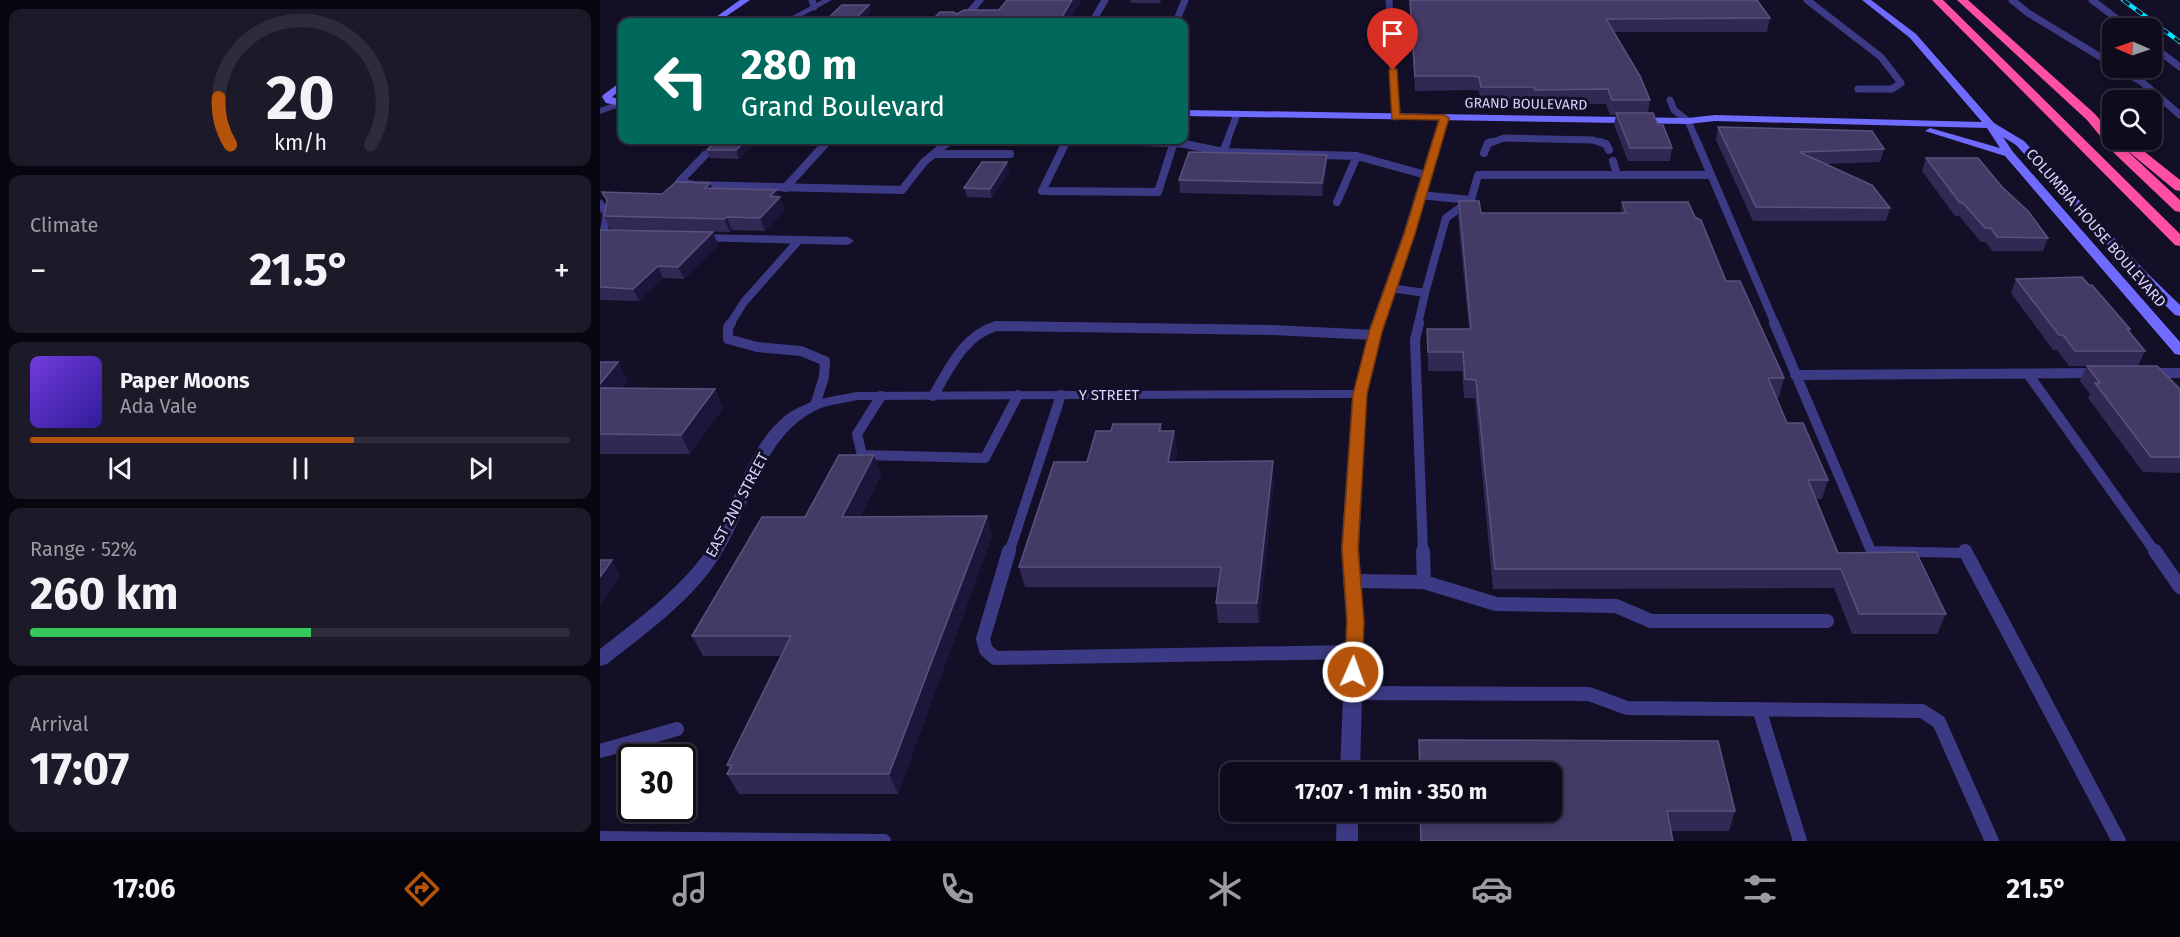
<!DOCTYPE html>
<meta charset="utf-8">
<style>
body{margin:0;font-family:"Fira Sans",sans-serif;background:#1c1929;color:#f1f3f6;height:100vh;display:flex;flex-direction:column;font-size:22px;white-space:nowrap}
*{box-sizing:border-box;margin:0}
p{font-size:20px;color:#9b9ba3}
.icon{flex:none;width:33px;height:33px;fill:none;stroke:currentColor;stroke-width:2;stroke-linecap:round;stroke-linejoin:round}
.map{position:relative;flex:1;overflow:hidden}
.panel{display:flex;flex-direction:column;gap:9px;padding:9px;background:#08060f;width:600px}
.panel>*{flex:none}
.guide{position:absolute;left:18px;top:18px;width:570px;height:126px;border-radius:12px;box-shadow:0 3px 9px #0003,0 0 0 2px #2e2b3b;background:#00695c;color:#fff;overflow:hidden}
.needle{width:39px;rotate:272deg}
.tools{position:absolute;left:1502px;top:18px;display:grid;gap:12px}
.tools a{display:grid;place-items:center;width:60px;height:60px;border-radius:12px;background:#0e0b1c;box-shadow:0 3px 9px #0003,0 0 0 2px #2e2b3b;font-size:30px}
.speed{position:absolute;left:18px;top:744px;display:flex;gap:12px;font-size:30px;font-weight:700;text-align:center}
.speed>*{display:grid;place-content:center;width:78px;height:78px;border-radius:50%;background:#0e0b1c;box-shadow:0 3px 9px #0003,0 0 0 2px #2e2b3b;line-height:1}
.speed .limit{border:3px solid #111;border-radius:9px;background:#fff;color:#111}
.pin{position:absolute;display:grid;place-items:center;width:51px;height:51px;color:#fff;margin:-62px -26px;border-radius:50% 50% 50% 0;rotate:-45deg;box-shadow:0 0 6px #0007}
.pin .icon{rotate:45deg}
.me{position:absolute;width:66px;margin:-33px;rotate:2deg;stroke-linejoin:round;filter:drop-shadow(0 0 4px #0008)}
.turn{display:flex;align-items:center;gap:21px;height:126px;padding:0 24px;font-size:27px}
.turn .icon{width:78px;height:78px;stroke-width:2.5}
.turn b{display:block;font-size:42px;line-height:51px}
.big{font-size:45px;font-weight:700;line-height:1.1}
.panel .tile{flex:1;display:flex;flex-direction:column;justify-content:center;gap:9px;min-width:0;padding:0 21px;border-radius:12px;background:#1c1929}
.panel .dial{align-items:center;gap:0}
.dial svg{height:156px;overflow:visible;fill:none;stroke:#2e2b3b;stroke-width:7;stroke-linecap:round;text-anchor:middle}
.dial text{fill:#f1f3f6;stroke:none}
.song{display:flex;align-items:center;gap:18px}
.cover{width:72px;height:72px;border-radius:9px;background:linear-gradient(135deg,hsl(260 70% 55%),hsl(250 70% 35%))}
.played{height:6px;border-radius:3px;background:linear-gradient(90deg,#b45309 60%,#2e2b3b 60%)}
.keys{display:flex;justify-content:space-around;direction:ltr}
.heat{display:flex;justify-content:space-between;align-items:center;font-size:33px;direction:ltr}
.charge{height:9px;border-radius:4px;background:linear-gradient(90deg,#34c759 52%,#2e2b3b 0)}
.trip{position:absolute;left:620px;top:762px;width:342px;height:60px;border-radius:12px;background:#0e0b1c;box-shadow:0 3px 9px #0003,0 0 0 2px #2e2b3b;font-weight:700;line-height:60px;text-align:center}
.dock{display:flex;height:96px;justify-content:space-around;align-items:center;background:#06040b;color:#9b9ba3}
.dock .icon{width:42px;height:42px}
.dock .selected{color:#b45309}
.dock b{font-size:27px;color:#f1f3f6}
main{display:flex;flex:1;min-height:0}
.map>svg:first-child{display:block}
</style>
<main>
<section class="panel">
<div class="tile dial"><svg viewBox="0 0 100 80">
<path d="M14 69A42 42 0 1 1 86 69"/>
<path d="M14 69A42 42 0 0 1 8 45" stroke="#b45309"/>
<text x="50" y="56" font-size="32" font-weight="700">20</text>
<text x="50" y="72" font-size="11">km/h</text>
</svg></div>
<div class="tile"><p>Climate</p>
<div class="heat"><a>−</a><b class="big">21.5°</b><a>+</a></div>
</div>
<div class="tile">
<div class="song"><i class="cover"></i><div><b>Paper Moons</b><p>Ada Vale</p></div></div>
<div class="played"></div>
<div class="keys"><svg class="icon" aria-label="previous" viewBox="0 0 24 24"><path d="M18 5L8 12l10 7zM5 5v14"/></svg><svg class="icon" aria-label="pause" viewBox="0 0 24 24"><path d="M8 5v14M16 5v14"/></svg><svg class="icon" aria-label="next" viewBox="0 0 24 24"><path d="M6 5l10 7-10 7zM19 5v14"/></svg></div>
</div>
<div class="tile"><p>Range · 52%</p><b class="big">260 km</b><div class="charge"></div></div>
<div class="tile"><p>Arrival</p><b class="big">17:07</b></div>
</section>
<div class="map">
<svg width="1580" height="841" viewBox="0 0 1580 841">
<rect width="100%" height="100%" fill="#130f26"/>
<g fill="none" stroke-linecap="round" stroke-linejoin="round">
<!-- service-far3 -->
<path stroke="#3d3a85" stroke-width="7" d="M 212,0 L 214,7
M 789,0 L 795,117
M 1207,0 L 1281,57 L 1301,83 L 1292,89 L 1258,89
M 1412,0 L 1428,13 L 1512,64
M 1492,0 L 1529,28
M 361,22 L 380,0
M 492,22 L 505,0
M 576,22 L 585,0
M 1551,45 L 1580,67
M 1518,68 L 1542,82 L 1580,115
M 1070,100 L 1074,110 L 1088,121 L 1098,144
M 477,140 L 582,144
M 226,144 L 229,140
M 347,144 L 351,140
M 465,144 L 467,140
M 626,144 L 637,114
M 888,144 L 904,138 L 993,140 L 1005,144"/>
<!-- service-far2 -->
<path stroke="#3d3a85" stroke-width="8" d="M 466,142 L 442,191 L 558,192 L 574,142
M 575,142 L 623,152
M 627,142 L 623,152 L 757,156 L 826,175
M 1000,142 L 1006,144 L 1009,150
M 1097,142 L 1175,324
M 884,153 L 888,143 L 891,142
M 336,154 L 410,154
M 105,155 L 79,182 L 94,185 L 302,190 L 324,162 L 348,142
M 1013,161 L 1017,175
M 185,188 L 227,142
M 819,195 L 871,200
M 737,202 L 757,156
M 0,204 L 7,214 L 3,236
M 790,288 L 825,293 L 846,218 L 871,200 L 878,175 L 1111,175
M 130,324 L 144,302 L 199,240
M 818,324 L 825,293"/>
<!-- service-far1 -->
<path stroke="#3d3a85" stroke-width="10" d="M 131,323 L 128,327 L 128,339 L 157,347 L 201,351 L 225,361 L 224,377 L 215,405
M 819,323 L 815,340 L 823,553
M 1174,323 L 1271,551 L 1366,553
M 1550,373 L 1580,373
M 1428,374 L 1556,553
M 1195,375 L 1496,373
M 281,396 L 257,434 L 262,455 L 385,458 L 418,395
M 333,396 C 350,368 363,336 396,326 L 673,330 L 775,335
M 409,553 L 461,395"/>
<!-- service -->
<path stroke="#3d3a85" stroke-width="14" d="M 409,551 L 383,639 L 386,650 L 395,658 L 754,652
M 1365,551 L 1519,841
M 1555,551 L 1580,587
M 753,581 L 824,582 L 823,551
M 824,582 L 896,604 L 1016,606 L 1051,621 L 1227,621
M 752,693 L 989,694 L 1027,708 L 1322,711 L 1339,722 L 1392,841
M 1159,709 L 1200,841
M 0,751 L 77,729
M 0,838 L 284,841"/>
<!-- minor -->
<path fill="#3d3a85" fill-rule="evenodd" d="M 844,115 L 849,118 L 815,234 L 782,332 L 767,394 L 759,549 L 764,621 L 760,772 L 740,772 L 746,621 L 741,549 L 752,398 L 257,400 C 245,403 232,404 221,408 C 161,433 150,512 117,561 C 89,603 46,633 7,664 L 0,666 L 0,649 C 37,620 76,592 104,554 C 135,511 146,441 192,411 C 212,399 235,396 257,392 L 754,390 L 768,332 L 803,234 L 839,118 Z
M 96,234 L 248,237 L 254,241 L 248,245 L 92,241 L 92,235 Z
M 737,812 L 758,812 L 758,841 L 736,841 Z"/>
<!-- tertiary -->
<path fill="#3d3a85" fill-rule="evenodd" d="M 222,0 L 232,0 L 191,22 L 181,22 Z
M 22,100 L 22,106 L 0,114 L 0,108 Z"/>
<!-- secondary -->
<path fill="#6f6bff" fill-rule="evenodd" d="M 140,0 L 150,0 L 118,22 L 109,22 Z
M 1262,0 L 1271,0 L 1316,34 L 1394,123 L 1424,141 L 1545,271 L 1580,305 L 1580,316 L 1575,315 L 1537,277 L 1416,145 L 1403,137 L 1413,152 L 1580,342 L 1580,355 L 1575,354 L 1405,156 L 1325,131 L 1330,128 L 1400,148 L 1387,128 L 1115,121 L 1088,124 L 584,116 L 584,110 L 1088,118 L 1115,115 L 1382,122 L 1310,38 Z
M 22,81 L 22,89 L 12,97 L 22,100 L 22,106 L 6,103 L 2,97 L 3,95 Z"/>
<!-- motorway -->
<path fill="#ff4fa3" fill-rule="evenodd" d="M 1332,0 L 1343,0 L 1580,234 L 1580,246 L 1575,245 Z
M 1357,0 L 1368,0 L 1495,114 L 1512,134 L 1512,140 L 1530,140 L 1580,180 L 1580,191 L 1575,190 L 1523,147 L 1580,200 L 1580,212 L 1575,211 L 1515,154 L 1487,120 Z"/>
<defs>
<path id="rail" d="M 1523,0 L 1580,42"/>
</defs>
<!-- rail casing -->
<use href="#rail" stroke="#00e5ff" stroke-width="4.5"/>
<!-- rail -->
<use href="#rail" stroke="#130f26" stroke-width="3" stroke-dasharray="8" stroke-linecap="butt"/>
</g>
<!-- wall -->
<path fill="#312854" d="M 530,0 L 561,0 L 560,3 L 531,3 Z
M 809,0 L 1157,0 L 1170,18 L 1167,32 L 1014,32 L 1050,100 L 1048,113 L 1058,125 L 1072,148 L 1070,161 L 1028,161 L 1014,125 L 1016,115 L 1010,115 L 1006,104 L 934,104 L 933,101 L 880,101 L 879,91 L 873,90 L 815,91 Z
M 1118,127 L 1284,149 L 1280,162 L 1226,164 L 1290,208 L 1286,221 L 1153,221 L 1116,140 Z
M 158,140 L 139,159 L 110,158 L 107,150 Z
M 727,155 L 727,168 L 722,196 L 580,193 L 579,180 Z
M 1326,158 L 1402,187 L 1448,238 L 1443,251 L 1392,251 L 1386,242 L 1381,242 L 1359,216 L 1355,216 L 1322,171 Z
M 407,162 L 409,171 L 392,198 L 367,197 L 364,188 Z
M 112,188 L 176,190 L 185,210 L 165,231 L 132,230 L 130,232 L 11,230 L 4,216 L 7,201 L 2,192 L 62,194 Z
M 859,201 L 881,213 L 1021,213 L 1022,202 L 1095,217 L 1126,281 L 1184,378 L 1179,397 L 1176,397 L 1187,423 L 1228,480 L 1222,499 L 1216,499 L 1238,553 L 1346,614 L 1337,634 L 1252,634 L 1234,588 L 893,589 L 875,398 L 864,398 L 862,371 L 828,371 L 827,329 L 869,329 L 858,218 Z
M 0,230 L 113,232 L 118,245 L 84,279 L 63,278 L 39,301 L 0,300 Z
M 1416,279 L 1530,329 L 1529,331 L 1545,351 L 1538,366 L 1469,366 L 1457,350 L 1453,350 L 1411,293 Z
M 0,362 L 18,362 L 28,381 L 22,388 L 115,389 L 123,408 L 90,454 L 0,454 Z
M 1487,366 L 1580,389 L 1580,473 L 1543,472 L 1488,398 L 1490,394 L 1480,381 Z
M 561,424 L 562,431 L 574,431 L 577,451 L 575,462 L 674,481 L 659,623 L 618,623 L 616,603 L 618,587 L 425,587 L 419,567 L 487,462 L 511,431 Z
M 274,455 L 281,475 L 260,517 L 387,516 L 392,536 L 298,794 L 139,794 L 127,774 L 130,770 L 127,765 L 181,656 L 103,656 L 92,636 L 205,517 Z
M 819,740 L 1135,811 L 1129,831 L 1071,831 L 1073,841 L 820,841 L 820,812 L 951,812 L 951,772 L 819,772 Z"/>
<!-- shaded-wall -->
<path fill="#1d163a" d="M 472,0 L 482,0 L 469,22 L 459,22 Z
M 269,5 L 271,12 L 261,22 L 252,22 Z
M 146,140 L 158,140 L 139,159 L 136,150 Z
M 727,155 L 727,168 L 722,196 L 722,183 Z
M 407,162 L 409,171 L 392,198 L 390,189 Z
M 110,183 L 116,196 L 105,188 Z
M 176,190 L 179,198 L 180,197 L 185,210 L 165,231 L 160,218 L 170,196 Z
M 127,217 L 132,230 L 130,232 L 124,219 Z
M 113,232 L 118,245 L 84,279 L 78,267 Z
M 58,266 L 63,278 L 39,301 L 33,289 Z
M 18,362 L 28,381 L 6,407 L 0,396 L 0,384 Z
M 115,389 L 123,408 L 90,454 L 81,435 Z
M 574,431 L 577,451 L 571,481 L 568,462 Z
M 274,455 L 281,475 L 250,537 L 242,517 Z
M 673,461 L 674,481 L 659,623 L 657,603 Z
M 387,516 L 392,536 L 298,794 L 289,774 Z
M 12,560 L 21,576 L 0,606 L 0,577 Z"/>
<!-- building -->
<path fill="#433a66" stroke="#5a527e" stroke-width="1.5" d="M 407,0 L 472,0 L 459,22 L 330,22 L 340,12 L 353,12 L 357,14 L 364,10 L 399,10 Z
M 810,0 L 1157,0 L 1170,18 L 1006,19 L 1040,76 L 1050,100 L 1012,100 L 1008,89 L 935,90 L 934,87 L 881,87 L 879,77 L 874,76 L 815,76 Z
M 242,5 L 269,5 L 252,22 L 224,22 Z
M 1016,113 L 1053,113 L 1058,125 L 1063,125 L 1072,148 L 1030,148 Z
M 1118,127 L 1272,131 L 1284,149 L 1199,152 L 1272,185 L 1290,208 L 1156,207 Z
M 117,140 L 146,140 L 136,150 L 107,150 Z
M 589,152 L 727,155 L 722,183 L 579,180 Z
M 1326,158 L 1378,158 L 1402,187 L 1428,211 L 1448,238 L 1397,237 L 1391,228 L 1385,228 L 1363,203 L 1360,203 Z
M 382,162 L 407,162 L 390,189 L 364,188 Z
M 76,182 L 110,183 L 105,188 L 176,190 L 170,196 L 180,197 L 160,218 L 127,217 L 124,219 L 4,216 L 7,200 L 2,192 L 62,194 Z
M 859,201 L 879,201 L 881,213 L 1026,213 L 1022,202 L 1088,202 L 1095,217 L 1101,220 L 1126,281 L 1140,281 L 1184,378 L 1168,378 L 1187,423 L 1203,423 L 1228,480 L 1208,480 L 1238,553 L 1316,552 L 1346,614 L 1259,614 L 1241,569 L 895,569 L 876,380 L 865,379 L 863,352 L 828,352 L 827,329 L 871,329 Z
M 0,230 L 113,232 L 78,267 L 58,266 L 33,289 L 0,287 Z
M 1482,277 L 1489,285 L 1492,285 L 1530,329 L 1527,329 L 1545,351 L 1475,351 L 1463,335 L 1459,335 L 1416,279 Z
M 0,362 L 18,362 L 0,384 Z
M 1487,366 L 1557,366 L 1580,389 L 1580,457 L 1551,457 L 1495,383 L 1500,383 Z
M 0,388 L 115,389 L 81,435 L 0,434 Z
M 513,424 L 561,424 L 559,431 L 574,431 L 568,462 L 673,461 L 657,603 L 616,603 L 621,567 L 419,567 L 454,462 L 487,462 L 496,431 L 511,431 Z
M 239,455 L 274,455 L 242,517 L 387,516 L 289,774 L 127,774 L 132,765 L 127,765 L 191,636 L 92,636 L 162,517 L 205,517 Z
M 0,560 L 12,560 L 0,577 Z
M 819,740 L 1118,741 L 1135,811 L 1067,811 L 1073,841 L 821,841 L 820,812 L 951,812 L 951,772 L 820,772 Z"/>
<!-- route -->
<path fill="#b45309" stroke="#753606" stroke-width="1.5" d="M 793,67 L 797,70 L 800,114 L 844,115 L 849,118 L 815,234 L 782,332 L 767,394 L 758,549 L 764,621 L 762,672 L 759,677 L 753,679 L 747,677 L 745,672 L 747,621 L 742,549 L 753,394 L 769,332 L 804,234 L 839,120 L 792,119 L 789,70 Z"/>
<g text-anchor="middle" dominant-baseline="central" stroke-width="6" stroke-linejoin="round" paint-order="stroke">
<!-- far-street labels -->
<g font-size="14" fill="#d9d4ff" stroke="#130f26">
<text transform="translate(926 104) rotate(1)">GRAND BOULEVARD</text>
</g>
<!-- street labels -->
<g font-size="15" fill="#d9d4ff" stroke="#130f26">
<text transform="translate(1496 228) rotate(49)">COLUMBIA HOUSE BOULEVARD</text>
<text x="509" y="395">Y STREET</text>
<text transform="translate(137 505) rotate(-62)">EAST 2ND STREET</text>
</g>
</g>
</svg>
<div class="tools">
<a><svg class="needle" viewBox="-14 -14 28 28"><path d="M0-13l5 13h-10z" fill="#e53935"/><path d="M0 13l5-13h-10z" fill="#9b9ba3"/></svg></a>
<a><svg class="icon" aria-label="search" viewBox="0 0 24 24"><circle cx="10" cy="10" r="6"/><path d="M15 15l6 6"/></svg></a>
</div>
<div class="speed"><div class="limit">30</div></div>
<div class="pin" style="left:793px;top:70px;background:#d93025"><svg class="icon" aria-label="arrive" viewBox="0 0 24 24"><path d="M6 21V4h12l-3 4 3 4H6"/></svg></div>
<svg class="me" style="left:753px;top:672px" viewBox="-20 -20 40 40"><circle r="17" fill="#b45309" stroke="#fff" stroke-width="3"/><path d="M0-11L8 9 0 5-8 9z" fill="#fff"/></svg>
<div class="trip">17:07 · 1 min · 350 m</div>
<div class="guide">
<div class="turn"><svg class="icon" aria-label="left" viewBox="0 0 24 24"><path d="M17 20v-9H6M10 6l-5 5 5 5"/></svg><div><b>280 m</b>Grand Boulevard</div></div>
</div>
</div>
</main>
<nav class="dock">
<b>17:06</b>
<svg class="icon selected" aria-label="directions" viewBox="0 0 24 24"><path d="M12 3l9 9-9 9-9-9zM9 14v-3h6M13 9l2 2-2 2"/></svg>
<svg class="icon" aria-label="music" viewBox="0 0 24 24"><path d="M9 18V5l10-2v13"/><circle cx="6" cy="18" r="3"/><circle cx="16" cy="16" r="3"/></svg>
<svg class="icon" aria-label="phone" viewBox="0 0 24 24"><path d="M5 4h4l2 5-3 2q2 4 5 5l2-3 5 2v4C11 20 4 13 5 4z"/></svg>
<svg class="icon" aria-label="climate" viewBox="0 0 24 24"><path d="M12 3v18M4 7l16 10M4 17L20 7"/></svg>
<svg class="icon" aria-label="car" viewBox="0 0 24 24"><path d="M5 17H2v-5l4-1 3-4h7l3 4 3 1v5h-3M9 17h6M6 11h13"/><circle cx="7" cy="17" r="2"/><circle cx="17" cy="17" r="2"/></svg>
<svg class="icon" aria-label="filters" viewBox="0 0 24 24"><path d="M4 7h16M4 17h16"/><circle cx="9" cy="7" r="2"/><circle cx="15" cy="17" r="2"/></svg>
<b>21.5°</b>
</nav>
